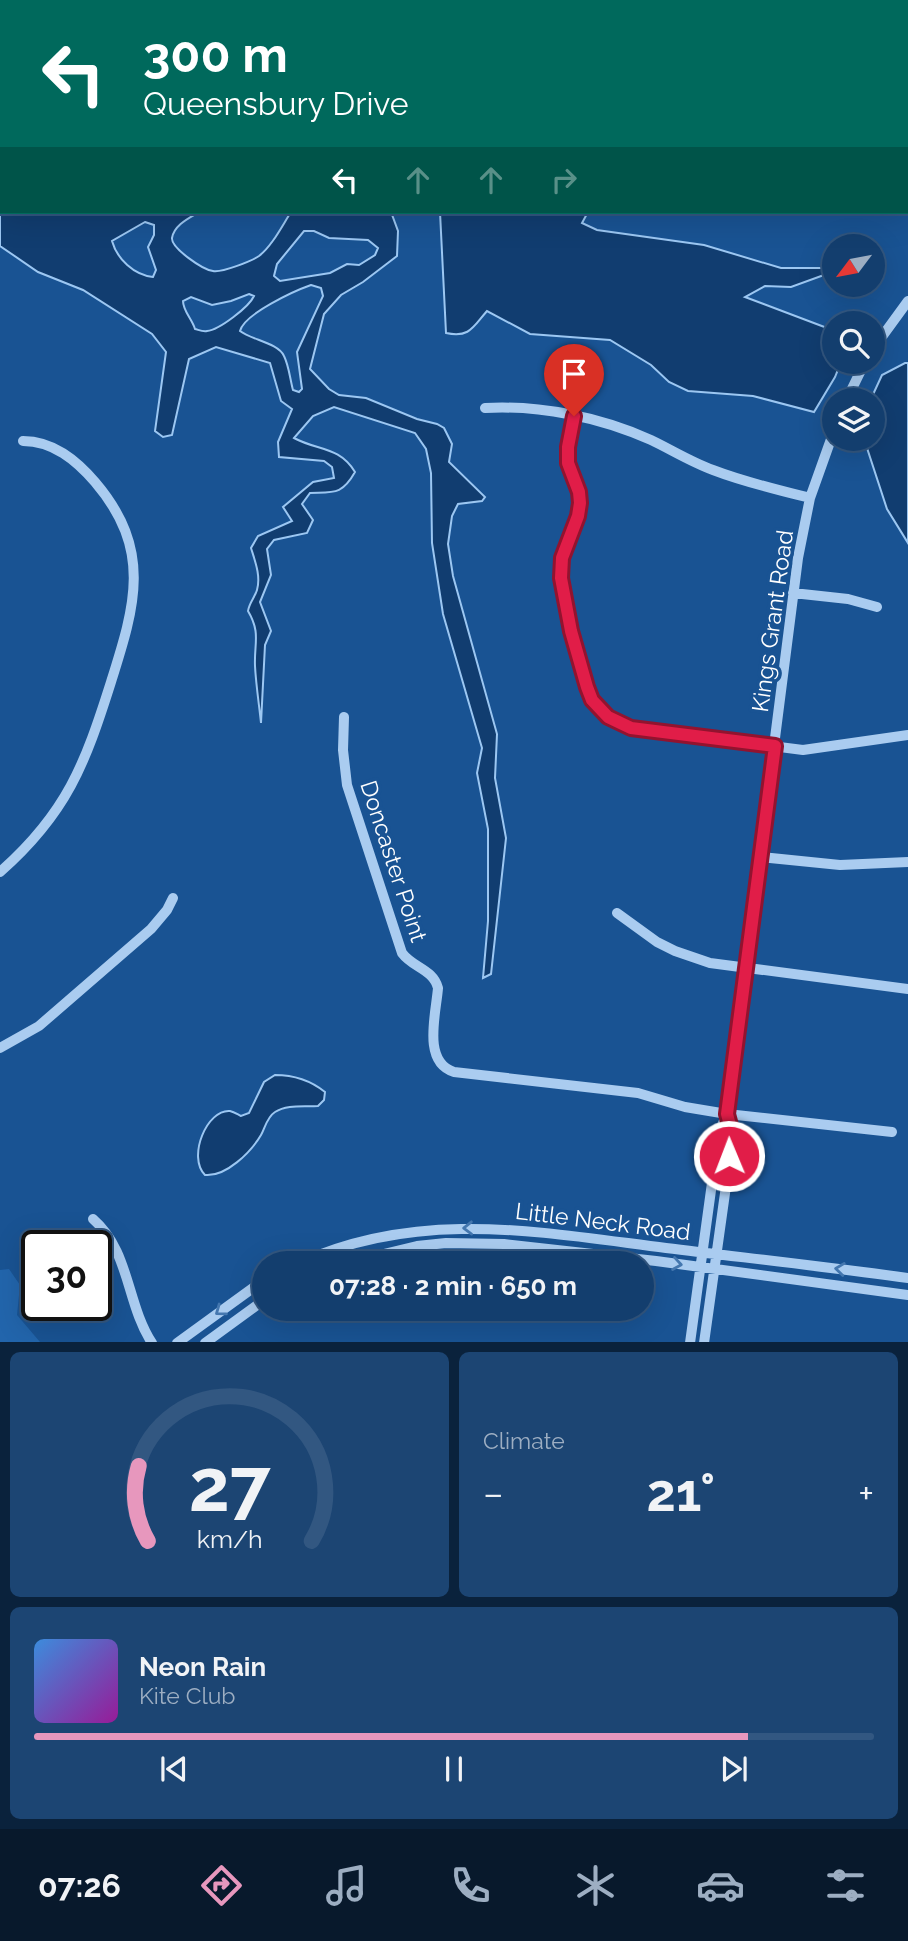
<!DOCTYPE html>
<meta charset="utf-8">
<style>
body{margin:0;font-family:Raleway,sans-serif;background:#1c4573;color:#f1f3f6;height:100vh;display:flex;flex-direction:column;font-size:26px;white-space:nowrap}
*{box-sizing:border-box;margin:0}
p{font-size:23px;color:#9daec2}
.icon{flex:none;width:38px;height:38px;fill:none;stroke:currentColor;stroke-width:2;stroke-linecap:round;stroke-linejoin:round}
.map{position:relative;height:1342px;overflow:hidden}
.side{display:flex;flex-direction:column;gap:10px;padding:10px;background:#0a223c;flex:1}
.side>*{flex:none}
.hud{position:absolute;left:0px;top:0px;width:908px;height:214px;box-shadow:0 7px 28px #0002,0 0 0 2px #325781;background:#00695c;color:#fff;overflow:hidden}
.needle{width:46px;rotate:238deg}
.tools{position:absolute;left:822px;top:234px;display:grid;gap:14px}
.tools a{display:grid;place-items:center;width:63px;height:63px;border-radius:50%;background:#133e6e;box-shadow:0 7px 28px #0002,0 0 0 2px #325781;font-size:35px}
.speed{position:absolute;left:21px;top:1230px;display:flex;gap:14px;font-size:35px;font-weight:700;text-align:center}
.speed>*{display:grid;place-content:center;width:91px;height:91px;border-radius:50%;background:#133e6e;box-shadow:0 7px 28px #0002,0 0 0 2px #325781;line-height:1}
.speed .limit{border:4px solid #111;border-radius:10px;background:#fff;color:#111}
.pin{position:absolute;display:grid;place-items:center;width:60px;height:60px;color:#fff;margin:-72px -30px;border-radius:50% 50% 50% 0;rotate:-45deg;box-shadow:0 0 7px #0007}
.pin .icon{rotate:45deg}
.me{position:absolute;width:77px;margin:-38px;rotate:359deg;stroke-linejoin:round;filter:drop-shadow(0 0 5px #0008)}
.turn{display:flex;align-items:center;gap:24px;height:147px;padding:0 28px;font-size:32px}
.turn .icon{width:91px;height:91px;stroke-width:2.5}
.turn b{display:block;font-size:49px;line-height:60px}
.lanes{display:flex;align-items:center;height:66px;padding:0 28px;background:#0003;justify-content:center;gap:35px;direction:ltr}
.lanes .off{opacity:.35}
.big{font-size:52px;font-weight:700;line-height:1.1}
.side .tile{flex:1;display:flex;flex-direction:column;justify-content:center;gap:10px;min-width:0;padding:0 24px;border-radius:10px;background:#1c4573}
.side .dial{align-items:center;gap:0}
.dial svg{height:182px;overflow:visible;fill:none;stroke:#325781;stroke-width:7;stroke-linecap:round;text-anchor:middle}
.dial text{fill:#f1f3f6;stroke:none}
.song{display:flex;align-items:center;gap:21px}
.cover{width:84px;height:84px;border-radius:10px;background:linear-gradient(135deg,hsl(210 70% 55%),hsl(300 70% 35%))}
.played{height:7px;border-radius:4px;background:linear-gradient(90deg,#e797bd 85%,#325781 85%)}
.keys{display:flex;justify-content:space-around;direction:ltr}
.heat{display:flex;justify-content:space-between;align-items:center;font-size:38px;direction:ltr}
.side .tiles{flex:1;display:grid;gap:10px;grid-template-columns:1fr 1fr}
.tile:last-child{grid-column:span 2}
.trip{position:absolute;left:252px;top:1251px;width:402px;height:70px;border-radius:35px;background:#133e6e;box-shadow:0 7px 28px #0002,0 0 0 2px #325781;font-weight:700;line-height:70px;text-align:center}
.dock{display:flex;height:112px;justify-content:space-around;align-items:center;background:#08192c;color:#9daec2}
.dock .icon{width:49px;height:49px}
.dock .current{color:#e797bd}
.dock b{font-size:32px;color:#f1f3f6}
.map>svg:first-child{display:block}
</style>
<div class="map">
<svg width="908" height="1343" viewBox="0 0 908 1343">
<rect width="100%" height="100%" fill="#195393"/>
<!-- green -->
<path fill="#2265ac" d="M 9,1269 L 20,1285 L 17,1315 L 40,1342 L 0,1342 L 0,1270 Z"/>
<!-- water -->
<path fill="#113d70" stroke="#9cc7f2" stroke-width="2" fill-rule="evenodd" d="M 0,128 L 2,212 L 199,212 C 189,218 174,225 172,238 C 171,248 203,270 213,271 C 221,273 252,261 259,256 C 272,246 282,226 291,212 L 391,212 L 398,231 L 397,256 L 363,282 L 341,295 L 324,314 L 310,369 L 329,389 L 339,395 L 366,398 L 417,419 L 437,424 L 444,428 L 452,444 L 449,462 L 485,497 L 482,501 L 458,504 L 452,516 L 448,544 L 453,576 L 497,734 L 495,778 L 506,838 L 491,974 L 483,978 L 488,921 L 488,829 L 477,773 L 482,748 L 443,614 L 432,543 L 431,473 L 426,449 L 415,433 L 334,407 L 313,416 L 294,438 C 318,451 339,446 355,472 C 342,495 334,492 310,493 L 302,504 L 313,520 L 307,533 L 274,540 L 267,549 L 271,575 L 260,602 L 271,631 L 265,645 L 261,723 C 259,704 256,685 255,666 C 254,643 261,633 248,611 C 249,603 255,597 257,590 C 261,576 255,561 251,548 L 258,536 L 292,521 L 283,507 L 313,482 L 334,478 L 332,467 L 324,461 L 279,457 L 278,442 L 292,409 L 281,401 L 270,363 L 216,347 L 189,359 L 172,435 L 163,437 L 155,431 L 166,352 L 152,334 L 83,290 L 38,272 L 0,246 ZM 145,222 L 154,225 L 154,235 L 148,247 L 156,270 L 153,277 C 134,275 117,259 112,241 ZM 304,231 L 314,231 L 329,238 L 368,240 L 378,248 L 375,255 L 359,265 L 347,264 L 330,273 L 280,281 L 274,276 L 277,264 ZM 311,285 L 321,288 L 323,296 L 297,352 L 302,389 L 299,392 L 293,390 C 290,379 289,366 284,356 C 278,343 252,340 240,331 C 244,314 294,291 311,285 ZM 249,294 L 254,296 C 249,307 219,330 207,331 C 203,332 199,330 195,329 C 192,319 183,311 183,301 L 191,297 L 212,305 L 231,301 Z
M 440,212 L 588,212 L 582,223 L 597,230 L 704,245 L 781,268 L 835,268 L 835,271 L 791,287 L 765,286 L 745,297 L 835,331 L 835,362 L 841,362 L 835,377 L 814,412 L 753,396 L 688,391 L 669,382 L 651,365 L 610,340 L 530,334 L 487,311 C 473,327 470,338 446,333 Z
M 905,363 L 908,363 L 908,543 L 887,509 L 866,445 L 862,439 L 873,439 L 873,401 L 870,401 L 882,375 Z
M 275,1075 C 293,1075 310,1080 325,1092 L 324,1100 L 318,1106 C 304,1107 287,1104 275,1112 C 267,1117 265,1128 261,1135 C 251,1152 226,1177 205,1175 C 187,1157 207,1109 230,1111 C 234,1112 237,1114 241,1116 L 249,1113 L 264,1082 Z"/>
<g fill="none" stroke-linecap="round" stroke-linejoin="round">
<!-- minor -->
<path stroke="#aaccf0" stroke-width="10" d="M 816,0 L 820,2
M 594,2 L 594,0
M 906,40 L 908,40
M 906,192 L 908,193
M 873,349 L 908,301
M 846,401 L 865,362
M 485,408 C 540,405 600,417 651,440 C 672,450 691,462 713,470 C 744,482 778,490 810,498
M 574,416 C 571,431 566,448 569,463 C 571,478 580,489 580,504 C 579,527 563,543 561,565 C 559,588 581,680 593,700 C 601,715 615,722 631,728 L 803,750 L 908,735
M 793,593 L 848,599 L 877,607
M 344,717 L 343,750 L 347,785 L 402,953 C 413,968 433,969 438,988 C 436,1014 422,1062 454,1072 L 638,1093 L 685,1107 L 727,1114 L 892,1132
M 761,857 L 840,865 L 908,862
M 0,872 C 67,813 85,764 111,682 C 135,606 153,550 95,482 C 76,460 53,441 23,441
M 617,913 L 657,942 L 675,951 L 710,963 L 908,989
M 0,1048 L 39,1026 L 151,929 L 167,910 L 173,898
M 93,1219 C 130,1251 126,1303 152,1343
M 297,1264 C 419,1208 539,1232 666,1248 C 747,1258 828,1267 908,1278
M 342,1264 L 417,1246 L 446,1243 L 504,1244 L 656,1261 L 908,1295
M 177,1343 L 264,1280
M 205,1343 L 264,1300
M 690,1343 L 719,1132 L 727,1114 L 798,558 L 810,498 L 835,428
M 704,1343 L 727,1179 L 732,1133 L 727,1115"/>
</g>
<!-- one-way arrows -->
<defs><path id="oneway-chevron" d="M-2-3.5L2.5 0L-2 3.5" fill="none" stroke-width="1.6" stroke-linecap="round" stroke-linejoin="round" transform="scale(1.75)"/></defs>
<g stroke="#4477af">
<use href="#oneway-chevron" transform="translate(468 1228) rotate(179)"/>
<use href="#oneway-chevron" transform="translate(677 1264) rotate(9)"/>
<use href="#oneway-chevron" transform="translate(840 1269) rotate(-173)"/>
<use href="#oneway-chevron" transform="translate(220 1311) rotate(144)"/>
</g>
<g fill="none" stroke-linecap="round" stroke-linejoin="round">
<defs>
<path id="route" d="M 574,416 L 568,447 L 568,463 L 579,492 L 580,503 L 578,516 L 562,558 L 561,578 L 571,631 L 587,687 L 592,700 L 608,717 L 631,728 L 775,746 L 727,1114 L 732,1133 L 729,1156"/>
</defs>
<!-- route casing -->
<use href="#route" stroke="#92132f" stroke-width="18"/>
<!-- route -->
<use href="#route" stroke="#e11d48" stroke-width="12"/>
</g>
<g text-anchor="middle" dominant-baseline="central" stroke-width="7" stroke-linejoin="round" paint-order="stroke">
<!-- street labels -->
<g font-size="23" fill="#fff" stroke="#195393">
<text transform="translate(772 621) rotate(-82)">Kings Grant Road</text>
<text transform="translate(394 861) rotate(72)">Doncaster Point</text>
<text transform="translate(603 1221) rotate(7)">Little Neck Road</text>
</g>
</g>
</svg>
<div class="tools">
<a><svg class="needle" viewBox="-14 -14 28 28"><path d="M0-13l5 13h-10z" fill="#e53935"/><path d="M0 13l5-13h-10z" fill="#9daec2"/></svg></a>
<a><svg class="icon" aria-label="search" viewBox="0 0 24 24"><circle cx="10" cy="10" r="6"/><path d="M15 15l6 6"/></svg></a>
<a><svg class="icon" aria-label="layers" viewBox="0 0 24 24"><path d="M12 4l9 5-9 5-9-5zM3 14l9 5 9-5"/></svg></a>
</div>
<div class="speed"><div class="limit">30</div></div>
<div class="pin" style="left:574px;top:416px;background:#d93025"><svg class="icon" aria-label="arrive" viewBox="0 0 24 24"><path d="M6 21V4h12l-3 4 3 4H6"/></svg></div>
<svg class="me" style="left:729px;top:1156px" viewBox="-20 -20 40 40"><circle r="17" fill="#e11d48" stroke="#fff" stroke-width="3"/><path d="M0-11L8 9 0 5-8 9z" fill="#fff"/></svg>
<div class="trip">07:28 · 2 min · 650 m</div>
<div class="hud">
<div class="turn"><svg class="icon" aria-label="left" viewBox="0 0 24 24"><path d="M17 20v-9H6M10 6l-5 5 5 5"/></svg><div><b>300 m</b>Queensbury Drive</div></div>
<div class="lanes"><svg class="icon" aria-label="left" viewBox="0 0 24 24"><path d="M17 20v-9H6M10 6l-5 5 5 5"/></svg><svg class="icon off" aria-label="ahead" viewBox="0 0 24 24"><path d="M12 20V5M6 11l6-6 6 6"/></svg><svg class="icon off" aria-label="ahead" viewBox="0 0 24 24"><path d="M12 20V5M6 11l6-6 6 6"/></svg><svg class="icon off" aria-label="right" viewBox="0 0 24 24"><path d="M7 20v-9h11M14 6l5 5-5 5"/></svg></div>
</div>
</div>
<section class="side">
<div class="tiles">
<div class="tile dial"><svg viewBox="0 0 100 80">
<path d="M14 69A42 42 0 1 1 86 69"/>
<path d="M14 69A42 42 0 0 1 10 36" stroke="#e797bd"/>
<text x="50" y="56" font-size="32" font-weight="700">27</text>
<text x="50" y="72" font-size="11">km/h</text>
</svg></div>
<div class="tile"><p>Climate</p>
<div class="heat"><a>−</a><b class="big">21°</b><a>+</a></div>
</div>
<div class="tile">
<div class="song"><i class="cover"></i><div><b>Neon Rain</b><p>Kite Club</p></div></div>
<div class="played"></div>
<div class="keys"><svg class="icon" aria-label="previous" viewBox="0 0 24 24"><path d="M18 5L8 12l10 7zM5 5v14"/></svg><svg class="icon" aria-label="pause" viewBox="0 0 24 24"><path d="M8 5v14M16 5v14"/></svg><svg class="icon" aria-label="next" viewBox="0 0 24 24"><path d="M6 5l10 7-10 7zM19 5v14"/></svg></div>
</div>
</div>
</section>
<nav class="dock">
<b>07:26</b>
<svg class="icon current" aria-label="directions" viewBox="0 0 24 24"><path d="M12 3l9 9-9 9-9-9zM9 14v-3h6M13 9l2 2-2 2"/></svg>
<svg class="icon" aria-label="music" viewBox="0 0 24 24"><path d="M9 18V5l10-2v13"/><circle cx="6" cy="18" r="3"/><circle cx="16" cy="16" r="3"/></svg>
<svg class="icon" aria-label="phone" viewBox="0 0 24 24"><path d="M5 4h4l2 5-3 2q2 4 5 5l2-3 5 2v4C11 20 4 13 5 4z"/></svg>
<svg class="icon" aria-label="climate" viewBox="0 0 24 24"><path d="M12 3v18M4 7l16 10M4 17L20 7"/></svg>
<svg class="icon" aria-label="car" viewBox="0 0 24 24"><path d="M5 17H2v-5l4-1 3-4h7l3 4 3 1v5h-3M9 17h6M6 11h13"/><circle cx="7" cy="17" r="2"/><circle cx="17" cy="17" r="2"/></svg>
<svg class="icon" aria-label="filters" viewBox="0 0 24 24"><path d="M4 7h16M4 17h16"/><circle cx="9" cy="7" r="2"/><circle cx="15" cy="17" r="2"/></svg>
</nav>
